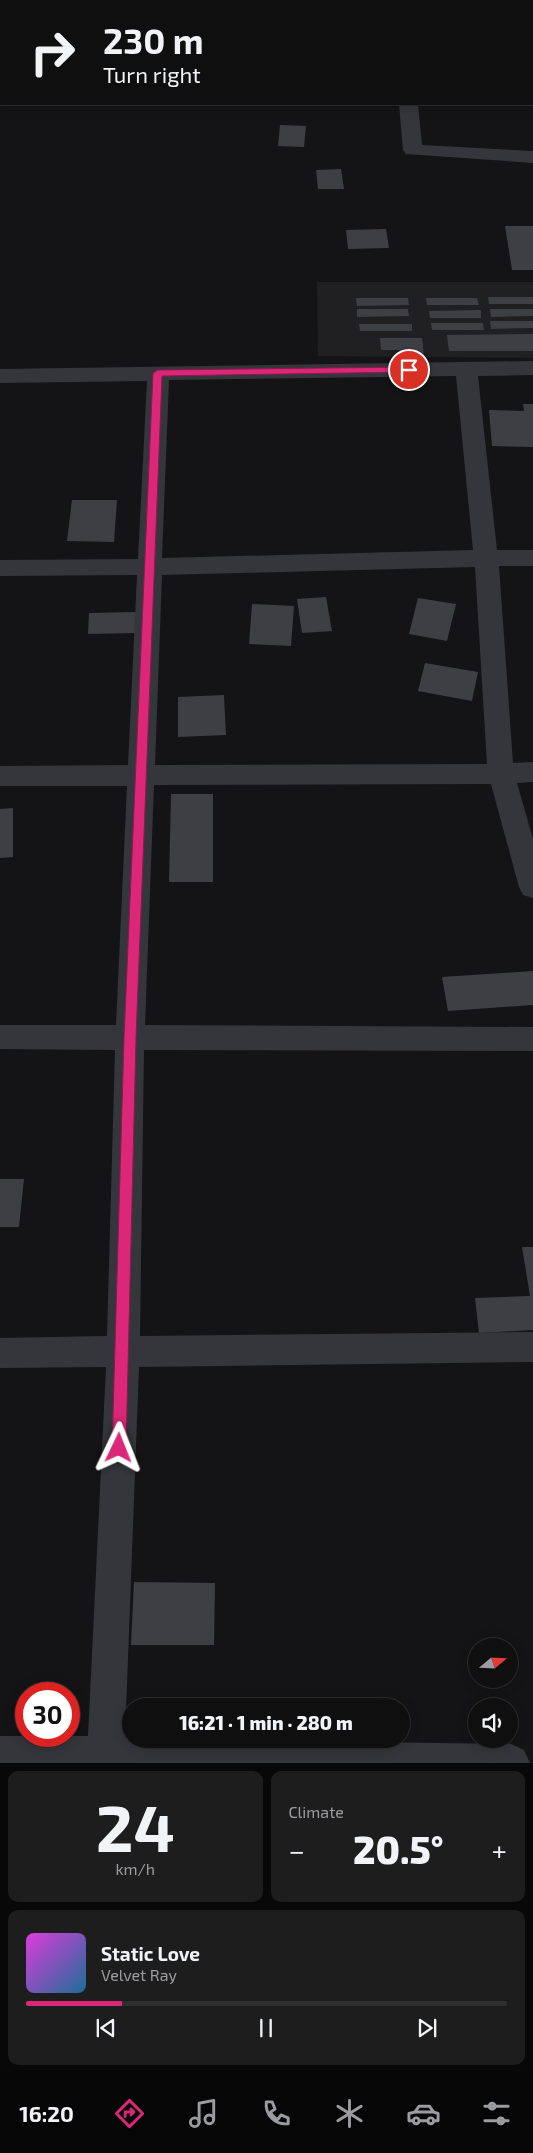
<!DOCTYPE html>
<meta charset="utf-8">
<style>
body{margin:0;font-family:"Exo 2",sans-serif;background:#1d1d1e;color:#f1f3f6;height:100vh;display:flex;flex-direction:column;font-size:19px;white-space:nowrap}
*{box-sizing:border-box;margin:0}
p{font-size:16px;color:#9b9c9f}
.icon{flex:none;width:28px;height:28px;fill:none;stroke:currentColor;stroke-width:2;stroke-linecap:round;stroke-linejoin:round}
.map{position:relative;height:1763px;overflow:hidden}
.side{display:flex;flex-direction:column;gap:8px;padding:8px;background:#080809;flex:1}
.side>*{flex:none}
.banner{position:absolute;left:0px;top:0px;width:534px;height:105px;box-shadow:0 2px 12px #0003,0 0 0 1px #2f2f30;background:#0f0f10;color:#f1f3f6;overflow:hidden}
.needle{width:32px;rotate:71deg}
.tools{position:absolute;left:468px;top:1638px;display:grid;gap:10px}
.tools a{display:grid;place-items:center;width:50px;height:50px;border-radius:50%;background:#0f0f10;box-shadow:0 2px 12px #0003,0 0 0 1px #2f2f30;font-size:25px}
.speed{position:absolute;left:15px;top:1682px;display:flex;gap:10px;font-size:25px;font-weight:700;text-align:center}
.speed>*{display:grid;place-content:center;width:65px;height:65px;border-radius:50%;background:#0f0f10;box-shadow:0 2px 12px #0003,0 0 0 1px #2f2f30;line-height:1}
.speed .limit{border:8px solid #d22;background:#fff;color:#111}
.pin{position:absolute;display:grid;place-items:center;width:42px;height:42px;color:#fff;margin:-21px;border:2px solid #fff;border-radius:50%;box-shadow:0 1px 5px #0007}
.me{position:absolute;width:55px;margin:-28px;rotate:2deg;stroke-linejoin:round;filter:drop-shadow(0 0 4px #0008)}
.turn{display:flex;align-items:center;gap:18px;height:105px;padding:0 20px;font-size:22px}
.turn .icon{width:65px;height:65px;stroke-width:2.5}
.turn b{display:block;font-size:35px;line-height:42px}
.big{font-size:38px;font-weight:800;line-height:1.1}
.side .widget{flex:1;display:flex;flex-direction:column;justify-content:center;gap:8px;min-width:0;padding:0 18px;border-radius:10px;background:#1d1d1e}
.side .dial{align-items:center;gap:0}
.dial b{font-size:65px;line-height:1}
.song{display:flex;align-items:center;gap:15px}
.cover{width:60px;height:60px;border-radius:8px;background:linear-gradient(135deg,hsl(300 70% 55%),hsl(200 70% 35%))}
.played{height:5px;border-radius:2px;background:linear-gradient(90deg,#db2777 20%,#2f2f30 20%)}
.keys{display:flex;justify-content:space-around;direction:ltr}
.heat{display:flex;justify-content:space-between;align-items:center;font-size:28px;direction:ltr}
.side .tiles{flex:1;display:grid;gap:8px;grid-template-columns:1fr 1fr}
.widget:last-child{grid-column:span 2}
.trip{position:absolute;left:122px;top:1698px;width:288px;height:50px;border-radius:25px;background:#0f0f10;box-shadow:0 2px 12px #0003,0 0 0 1px #2f2f30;font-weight:800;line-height:50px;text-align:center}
.tabs{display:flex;height:80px;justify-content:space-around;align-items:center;background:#060606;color:#9b9c9f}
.tabs .icon{width:35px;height:35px}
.tabs .current{color:#db2777}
.tabs b{font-size:22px;color:#f1f3f6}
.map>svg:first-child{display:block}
</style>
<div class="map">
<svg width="533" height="1763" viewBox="0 0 533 1763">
<rect width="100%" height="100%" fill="#141416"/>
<!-- built -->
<path fill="#202023" d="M 317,282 L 533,282 L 533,358 L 318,356 Z"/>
<!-- building -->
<path fill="#3e3f43" d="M 280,125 L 306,126 L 304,147 L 278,146 Z
M 341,169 L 344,189 L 318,189 L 316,170 Z
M 505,226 L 533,226 L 533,270 L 512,270 Z
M 386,229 L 389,248 L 348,249 L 346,230 Z
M 488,297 L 533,297 L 533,304 L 489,304 Z
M 356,298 L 408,298 L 409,305 L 357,306 Z
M 426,298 L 477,298 L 479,305 L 427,305 Z
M 357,309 L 408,309 L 409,316 L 357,317 Z
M 490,309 L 533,309 L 533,316 L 491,317 Z
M 481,310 L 481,318 L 430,318 L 429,311 Z
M 490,321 L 533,321 L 533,328 L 491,329 Z
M 431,323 L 483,323 L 484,330 L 432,330 Z
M 359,324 L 412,324 L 412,331 L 360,331 Z
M 533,334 L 533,351 L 449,351 L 447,335 Z
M 380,338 L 422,338 L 424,356 L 411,355 L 411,350 L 381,350 Z
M 523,404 L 533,404 L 533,447 L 492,446 L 489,410 L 524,411 Z
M 72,500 L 117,500 L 114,542 L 67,541 Z
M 326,597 L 332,631 L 302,633 L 297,599 Z
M 418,598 L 456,604 L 447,641 L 409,634 Z
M 252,604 L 294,606 L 291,646 L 249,644 Z
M 136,612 L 136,633 L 88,634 L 89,613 Z
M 425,663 L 478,672 L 472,701 L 418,691 Z
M 224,695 L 226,735 L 178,737 L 178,697 Z
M 171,794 L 213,794 L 213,882 L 169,882 Z
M 13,808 L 13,857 L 0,858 L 0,809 Z
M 533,971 L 533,1005 L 448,1011 L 442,977 Z
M 0,1179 L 24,1179 L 19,1227 L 0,1227 Z
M 522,1247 L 533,1247 L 533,1330 L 479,1333 L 475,1298 L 530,1296 Z
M 134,1582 L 215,1583 L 214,1645 L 131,1645 Z"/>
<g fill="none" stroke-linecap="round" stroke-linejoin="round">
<!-- street -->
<path fill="#35363b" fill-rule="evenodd" d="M 388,0 L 406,0 L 406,1 L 388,1 Z
M 399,104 L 418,104 L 422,145 L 533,151 L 533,163 L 406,154 L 403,150 Z
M 533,361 L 533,375 L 478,376 L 497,550 L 533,550 L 533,566 L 499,566 L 513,763 L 533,762 L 533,782 L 517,783 L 533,839 L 533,898 L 523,895 L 519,887 L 491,784 L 154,785 L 145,1025 L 533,1027 L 533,1051 L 144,1050 L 140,1336 L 533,1332 L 533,1362 L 139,1367 L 125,1737 L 131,1737 L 131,1739 L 511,1744 L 524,1750 L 530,1763 L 0,1763 L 0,1736 L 88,1736 L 106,1367 L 0,1368 L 0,1338 L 107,1336 L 115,1050 L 0,1049 L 0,1025 L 116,1025 L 127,786 L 0,786 L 0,766 L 128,765 L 137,575 L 0,576 L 0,560 L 138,559 L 147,381 L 0,383 L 0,369 ZM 456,376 L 473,550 L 162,558 L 169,380 ZM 475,567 L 487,764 L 155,765 L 162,575 Z"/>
</g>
<!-- route -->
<path fill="#db2777" stroke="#8e194d" d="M 409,367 L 413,370 L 412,372 L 162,376 L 136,1038 L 126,1448 L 124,1453 L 119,1455 L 114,1453 L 112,1448 L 124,1038 L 153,373 L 158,370 Z"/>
</svg>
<div class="tools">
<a><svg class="needle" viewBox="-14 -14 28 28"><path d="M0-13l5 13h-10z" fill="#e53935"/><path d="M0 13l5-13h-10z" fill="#9b9c9f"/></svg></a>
<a><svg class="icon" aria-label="sound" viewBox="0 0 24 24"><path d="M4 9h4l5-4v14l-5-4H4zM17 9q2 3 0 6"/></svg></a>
</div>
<div class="speed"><div class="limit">30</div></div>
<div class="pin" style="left:409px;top:370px;background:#d93025"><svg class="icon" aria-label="arrive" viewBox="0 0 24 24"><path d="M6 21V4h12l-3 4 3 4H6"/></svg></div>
<svg class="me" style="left:119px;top:1448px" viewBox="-20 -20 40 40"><path d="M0-17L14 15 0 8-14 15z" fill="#db2777" stroke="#fff" stroke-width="4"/></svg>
<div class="trip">16:21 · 1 min · 280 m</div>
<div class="banner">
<div class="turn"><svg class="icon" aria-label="right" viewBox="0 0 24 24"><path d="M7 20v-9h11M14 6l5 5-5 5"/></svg><div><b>230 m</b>Turn right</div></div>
</div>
</div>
<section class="side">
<div class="tiles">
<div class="widget dial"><b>24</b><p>km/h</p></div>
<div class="widget"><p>Climate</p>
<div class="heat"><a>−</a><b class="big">20.5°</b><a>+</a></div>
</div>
<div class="widget">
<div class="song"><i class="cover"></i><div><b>Static Love</b><p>Velvet Ray</p></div></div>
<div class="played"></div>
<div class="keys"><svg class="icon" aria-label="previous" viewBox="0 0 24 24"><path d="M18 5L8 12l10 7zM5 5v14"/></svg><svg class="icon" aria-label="pause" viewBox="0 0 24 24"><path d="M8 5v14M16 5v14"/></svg><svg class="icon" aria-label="next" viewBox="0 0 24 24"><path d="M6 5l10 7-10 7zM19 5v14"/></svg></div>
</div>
</div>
</section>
<nav class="tabs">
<b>16:20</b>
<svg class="icon current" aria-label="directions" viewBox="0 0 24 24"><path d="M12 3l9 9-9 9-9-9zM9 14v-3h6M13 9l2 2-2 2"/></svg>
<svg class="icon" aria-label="music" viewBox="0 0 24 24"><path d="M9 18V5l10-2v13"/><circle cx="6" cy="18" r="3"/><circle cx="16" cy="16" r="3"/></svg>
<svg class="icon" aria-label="phone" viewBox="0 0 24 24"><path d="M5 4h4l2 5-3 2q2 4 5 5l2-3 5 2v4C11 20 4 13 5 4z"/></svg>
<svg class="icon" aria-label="climate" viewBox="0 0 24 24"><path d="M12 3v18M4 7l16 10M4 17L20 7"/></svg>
<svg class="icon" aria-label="car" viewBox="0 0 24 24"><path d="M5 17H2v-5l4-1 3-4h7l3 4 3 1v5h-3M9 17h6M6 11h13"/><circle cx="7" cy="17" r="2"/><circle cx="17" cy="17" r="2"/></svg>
<svg class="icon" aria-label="filters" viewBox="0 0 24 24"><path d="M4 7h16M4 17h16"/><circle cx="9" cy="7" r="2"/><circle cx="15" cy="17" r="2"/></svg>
</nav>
